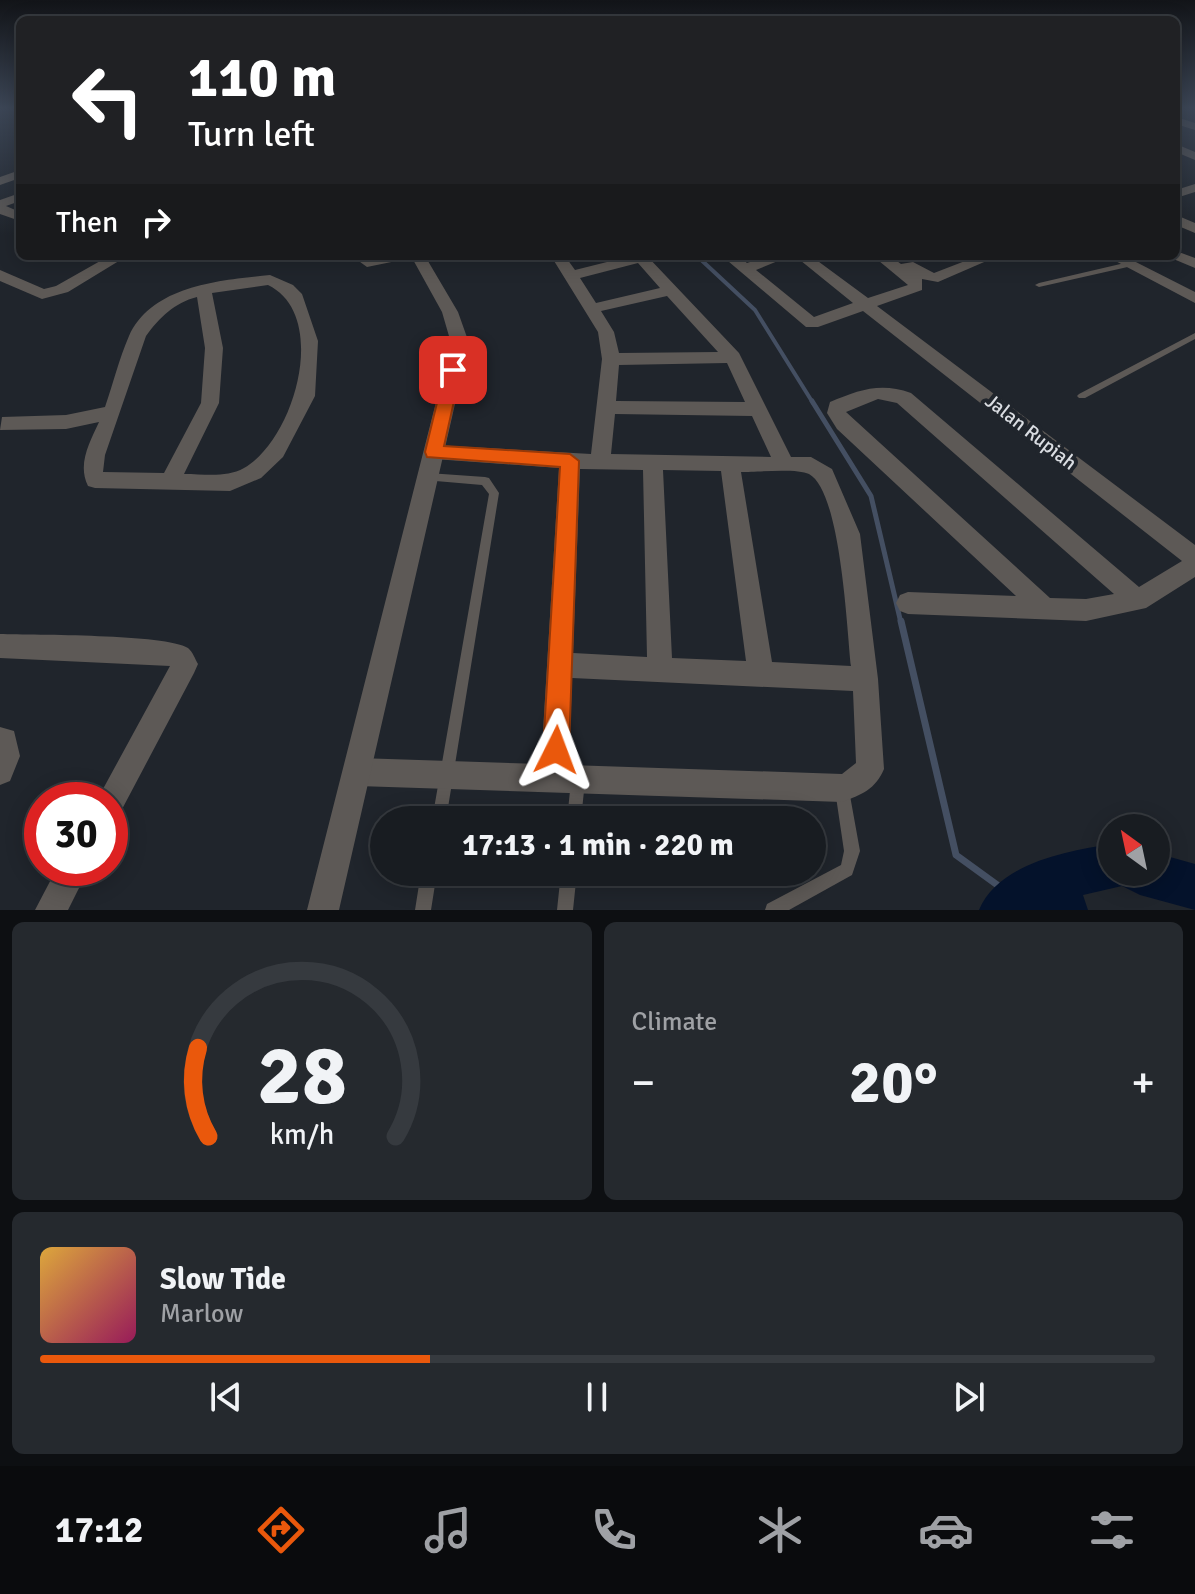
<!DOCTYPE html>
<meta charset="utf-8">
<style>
body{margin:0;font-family:Signika,sans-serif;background:#25292e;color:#f1f3f6;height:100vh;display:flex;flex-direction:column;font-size:30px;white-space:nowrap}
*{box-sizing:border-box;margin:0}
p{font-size:26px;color:#9fa1a5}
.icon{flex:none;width:44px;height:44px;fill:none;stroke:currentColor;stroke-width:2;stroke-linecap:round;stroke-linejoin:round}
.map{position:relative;height:910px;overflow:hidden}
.details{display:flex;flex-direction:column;gap:12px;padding:12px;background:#0d0f12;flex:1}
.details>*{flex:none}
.top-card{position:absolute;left:16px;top:16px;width:1164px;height:244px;border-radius:12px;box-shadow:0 4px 20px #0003,0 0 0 2px #363a3f;background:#202124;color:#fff;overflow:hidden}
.needle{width:52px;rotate:327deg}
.tools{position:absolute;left:1098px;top:814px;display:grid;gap:16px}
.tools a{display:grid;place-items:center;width:72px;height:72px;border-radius:50%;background:#181c21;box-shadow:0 4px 20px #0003,0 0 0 2px #363a3f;font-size:40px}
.speed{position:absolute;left:24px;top:782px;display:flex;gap:16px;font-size:40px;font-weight:700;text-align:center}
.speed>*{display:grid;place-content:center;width:104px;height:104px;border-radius:50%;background:#181c21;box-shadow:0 4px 20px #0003,0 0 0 2px #363a3f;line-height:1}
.speed .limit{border:12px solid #d22;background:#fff;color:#111}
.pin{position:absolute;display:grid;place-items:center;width:68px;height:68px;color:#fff;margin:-34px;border-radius:16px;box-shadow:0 4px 12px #0006}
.me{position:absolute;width:88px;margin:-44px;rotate:3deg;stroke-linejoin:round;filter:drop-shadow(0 0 6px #0008)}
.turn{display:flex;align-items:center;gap:28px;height:168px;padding:0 40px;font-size:36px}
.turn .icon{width:104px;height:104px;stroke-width:2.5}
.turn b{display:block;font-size:56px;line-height:68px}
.then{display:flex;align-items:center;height:76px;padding:0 40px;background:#0003;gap:16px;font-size:30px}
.big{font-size:60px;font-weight:700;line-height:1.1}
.details .card{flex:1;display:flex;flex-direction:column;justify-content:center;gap:12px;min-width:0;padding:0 28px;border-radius:12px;background:#25292e}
.details .dial{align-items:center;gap:0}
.dial svg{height:208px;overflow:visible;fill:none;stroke:#363a3f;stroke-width:7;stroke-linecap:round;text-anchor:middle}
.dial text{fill:#f1f3f6;stroke:none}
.song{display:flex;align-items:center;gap:24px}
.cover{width:96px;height:96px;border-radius:12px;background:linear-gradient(135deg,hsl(40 70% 55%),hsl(330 70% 35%))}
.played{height:8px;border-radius:4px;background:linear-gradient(90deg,#ea580c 35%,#363a3f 35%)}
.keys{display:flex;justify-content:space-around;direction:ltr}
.heat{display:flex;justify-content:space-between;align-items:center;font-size:44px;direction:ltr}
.details .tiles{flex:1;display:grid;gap:12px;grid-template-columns:1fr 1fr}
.card:last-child{grid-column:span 2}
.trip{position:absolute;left:370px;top:806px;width:456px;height:80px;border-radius:40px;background:#181c21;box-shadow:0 4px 20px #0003,0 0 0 2px #363a3f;font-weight:700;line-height:80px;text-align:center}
.dock{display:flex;height:128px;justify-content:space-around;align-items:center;background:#0a0b0d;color:#9fa1a5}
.dock .icon{width:56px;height:56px}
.dock .active{color:#ea580c}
.dock b{font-size:36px;color:#f1f3f6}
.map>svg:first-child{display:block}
</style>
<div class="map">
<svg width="1195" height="910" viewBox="0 0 1195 910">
<rect width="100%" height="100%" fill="#20252c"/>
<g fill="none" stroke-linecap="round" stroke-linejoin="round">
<!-- stream-far2 -->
<path stroke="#444f62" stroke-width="4" d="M 697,256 L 755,310 L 813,403"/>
<!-- stream-far1 -->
<path stroke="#444f62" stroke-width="5" d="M 812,401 L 871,496 L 901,623"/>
<!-- stream -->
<path stroke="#444f62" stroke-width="7" d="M 901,621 L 956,855 L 1018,900"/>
<!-- river -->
<path fill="#04122b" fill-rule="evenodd" d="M 1112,844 L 1112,872 L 1156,872 L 1156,853 L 1195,864 L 1195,910 L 1140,895 L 1122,886 L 1083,895 L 1088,910 L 979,910 C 999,863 1067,851 1112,844 Z"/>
<!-- service -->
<path fill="#5d5956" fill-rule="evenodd" d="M 11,107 L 20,109 L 20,113 Z
M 356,256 L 362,256 L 369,262 L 400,256 L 415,256 L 411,258 L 367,267 L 356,259 Z
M 1129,262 L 1133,264 L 1132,266 L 1039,287 L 1035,285 L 1039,283 Z
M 1195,333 L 1195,339 L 1085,398 L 1079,398 L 1077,396 L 1079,394 Z
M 428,473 L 485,477 L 489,478 L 499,493 L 446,820 L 432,820 L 489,494 L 482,485 L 424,480 L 423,477 L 424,474 Z
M 578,774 L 583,776 L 585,781 L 581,820 L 567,820 L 571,781 L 573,776 Z
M 842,783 L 847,785 L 849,790 L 860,851 L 852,875 L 789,910 L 765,910 L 767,904 L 841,865 L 844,851 L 835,790 L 837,785 Z
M 421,872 L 437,872 L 431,910 L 415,910 Z
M 561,872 L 577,872 L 573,910 L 557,910 Z"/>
<!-- minor -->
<path fill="#5d5956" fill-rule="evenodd" d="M 1176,117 L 1195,123 L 1195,130 L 1176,124 Z
M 1176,144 L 1195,152 L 1195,160 L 1176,152 Z
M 20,170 L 20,178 L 0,185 L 0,177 Z
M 1195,184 L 1195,192 L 1176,198 L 1176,190 Z
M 20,193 L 20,201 L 6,206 L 20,212 L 20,221 L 0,214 L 0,200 Z
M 1176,215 L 1195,223 L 1195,233 L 1176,225 Z
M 1176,251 L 1195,258 L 1195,268 L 1171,258 L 1169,256 L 1176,256 Z
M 109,256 L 127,256 L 68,292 L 42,299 L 0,281 L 0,270 L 44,289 L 56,286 Z
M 551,256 L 565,256 L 575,270 L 631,256 L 647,256 L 739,353 L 791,457 L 811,457 L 832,469 L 860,534 L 878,679 L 884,769 C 876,789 861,795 842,802 L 358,786 L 348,782 L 344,772 L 348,762 L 358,758 L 541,764 L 559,468 L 434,459 L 427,457 L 424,452 L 427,447 L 434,445 L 591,454 L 602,359 L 598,332 ZM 638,263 L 660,288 L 596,303 L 580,278 ZM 667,296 L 718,352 L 619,353 L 614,332 L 601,311 ZM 727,363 L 745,402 L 616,401 L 619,365 ZM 615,414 L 752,416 L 771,457 L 611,454 ZM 580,469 L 643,470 L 647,657 L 573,653 ZM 663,470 L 721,471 L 746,661 L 672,658 ZM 741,472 C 757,472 797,468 809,474 C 841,491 847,630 851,666 L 772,662 ZM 572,678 L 853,691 L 856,763 L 842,774 L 569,765 Z
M 722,256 L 738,256 L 747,263 L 769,256 L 790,256 L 756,270 L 814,317 L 853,303 L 795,256 L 811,256 L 868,298 L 908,285 L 873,256 L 890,256 L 901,264 L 913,262 L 934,273 L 978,256 L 998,256 L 938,282 L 922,279 L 922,290 L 877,306 L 1195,545 L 1195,577 L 1146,608 L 1086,621 L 908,614 L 900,611 L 896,603 L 900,595 L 908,592 L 1016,596 L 837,429 L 827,413 L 830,402 C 859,390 880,382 911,393 L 1139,587 L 1182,561 L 863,311 L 818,327 L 806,327 ZM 878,399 L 897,403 L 1114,594 L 1086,599 L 1050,598 L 846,412 Z
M 270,275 L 293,285 L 302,294 L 318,341 L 315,396 L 283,457 L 261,478 L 230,491 L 95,488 L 88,486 C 77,464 90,442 99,422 L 66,429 L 0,430 L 2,417 L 66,415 L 105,407 C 113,384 119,359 129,336 C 152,285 221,280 270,275 ZM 268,285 C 330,315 295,439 244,468 C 226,478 205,474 184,474 L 219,403 L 223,348 L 212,293 ZM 197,297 L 205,348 L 201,403 L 164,473 L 103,472 L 105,455 L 146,336 C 160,317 174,303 197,297 Z
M 0,634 C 34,635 166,634 188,648 C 193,652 195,659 198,664 L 194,673 L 120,813 L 110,818 L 110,800 L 97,800 L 170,666 L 0,658 Z
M 0,727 L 14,731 L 20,756 L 10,781 L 0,785 Z
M 57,868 L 89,868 L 68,910 L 35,910 Z"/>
<!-- tertiary -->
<path fill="#5d5956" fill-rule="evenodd" d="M 411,256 L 425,256 L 458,312 L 469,343 L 339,910 L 307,910 L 451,343 L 442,312 Z
M 1106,256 L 1124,256 L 1195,292 L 1195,303 Z"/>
</g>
<!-- sky -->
<linearGradient id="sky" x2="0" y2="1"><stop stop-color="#121418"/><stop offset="0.46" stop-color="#3c4656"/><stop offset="1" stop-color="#3c4656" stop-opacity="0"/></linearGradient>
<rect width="1195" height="235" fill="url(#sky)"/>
<!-- route -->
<path fill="#ea580c" stroke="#983908" stroke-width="2" d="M 453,365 L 461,370 L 444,446 L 570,454 L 579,461 L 569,750 L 565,759 L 556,763 L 547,759 L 543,750 L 560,467 L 427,457 L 425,452 L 445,370 Z"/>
<g text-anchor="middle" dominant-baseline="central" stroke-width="8" stroke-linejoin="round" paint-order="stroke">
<!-- street labels -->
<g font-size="20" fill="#dadde2" stroke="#20252c">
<text transform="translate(1031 432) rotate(38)">Jalan Rupiah</text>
</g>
</g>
</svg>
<div class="tools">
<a><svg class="needle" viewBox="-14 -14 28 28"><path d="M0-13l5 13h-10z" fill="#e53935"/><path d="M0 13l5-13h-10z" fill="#9fa1a5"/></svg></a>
</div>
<div class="speed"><div class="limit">30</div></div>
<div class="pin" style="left:453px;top:370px;background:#d93025"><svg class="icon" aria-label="arrive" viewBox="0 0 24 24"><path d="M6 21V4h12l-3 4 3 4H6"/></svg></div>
<svg class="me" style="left:556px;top:750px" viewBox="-20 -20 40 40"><path d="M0-17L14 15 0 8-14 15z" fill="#ea580c" stroke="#fff" stroke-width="4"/></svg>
<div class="trip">17:13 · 1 min · 220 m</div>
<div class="top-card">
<div class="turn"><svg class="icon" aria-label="left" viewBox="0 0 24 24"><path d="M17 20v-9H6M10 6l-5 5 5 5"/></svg><div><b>110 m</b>Turn left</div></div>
<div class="then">Then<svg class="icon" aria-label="right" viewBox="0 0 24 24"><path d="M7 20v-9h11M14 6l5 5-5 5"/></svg></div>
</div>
</div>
<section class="details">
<div class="tiles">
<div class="card dial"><svg viewBox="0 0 100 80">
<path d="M14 69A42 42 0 1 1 86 69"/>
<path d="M14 69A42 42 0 0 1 10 35" stroke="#ea580c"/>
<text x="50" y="56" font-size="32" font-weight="700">28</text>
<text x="50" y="72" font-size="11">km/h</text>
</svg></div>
<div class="card"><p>Climate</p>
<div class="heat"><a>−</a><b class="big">20°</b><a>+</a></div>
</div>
<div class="card">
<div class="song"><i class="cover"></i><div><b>Slow Tide</b><p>Marlow</p></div></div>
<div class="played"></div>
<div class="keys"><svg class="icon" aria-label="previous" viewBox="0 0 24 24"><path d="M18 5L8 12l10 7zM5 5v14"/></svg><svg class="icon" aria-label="pause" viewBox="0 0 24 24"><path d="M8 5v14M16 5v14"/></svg><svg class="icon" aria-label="next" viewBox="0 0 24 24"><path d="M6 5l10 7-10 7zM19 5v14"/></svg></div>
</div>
</div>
</section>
<nav class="dock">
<b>17:12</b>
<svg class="icon active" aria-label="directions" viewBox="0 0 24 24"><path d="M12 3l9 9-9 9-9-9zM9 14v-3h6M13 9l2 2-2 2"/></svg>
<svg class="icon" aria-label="music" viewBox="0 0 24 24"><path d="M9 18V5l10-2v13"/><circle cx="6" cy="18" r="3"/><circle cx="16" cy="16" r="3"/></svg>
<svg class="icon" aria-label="phone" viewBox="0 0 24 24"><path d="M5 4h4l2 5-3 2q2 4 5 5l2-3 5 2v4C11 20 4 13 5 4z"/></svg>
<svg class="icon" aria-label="climate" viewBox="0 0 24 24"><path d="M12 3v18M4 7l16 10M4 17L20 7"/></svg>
<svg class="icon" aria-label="car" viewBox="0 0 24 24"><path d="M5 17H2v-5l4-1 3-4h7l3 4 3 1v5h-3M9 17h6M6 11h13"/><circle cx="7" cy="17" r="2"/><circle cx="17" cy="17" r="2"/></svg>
<svg class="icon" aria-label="filters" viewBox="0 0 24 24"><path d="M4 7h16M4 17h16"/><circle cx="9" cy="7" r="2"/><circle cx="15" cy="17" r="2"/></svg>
</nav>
